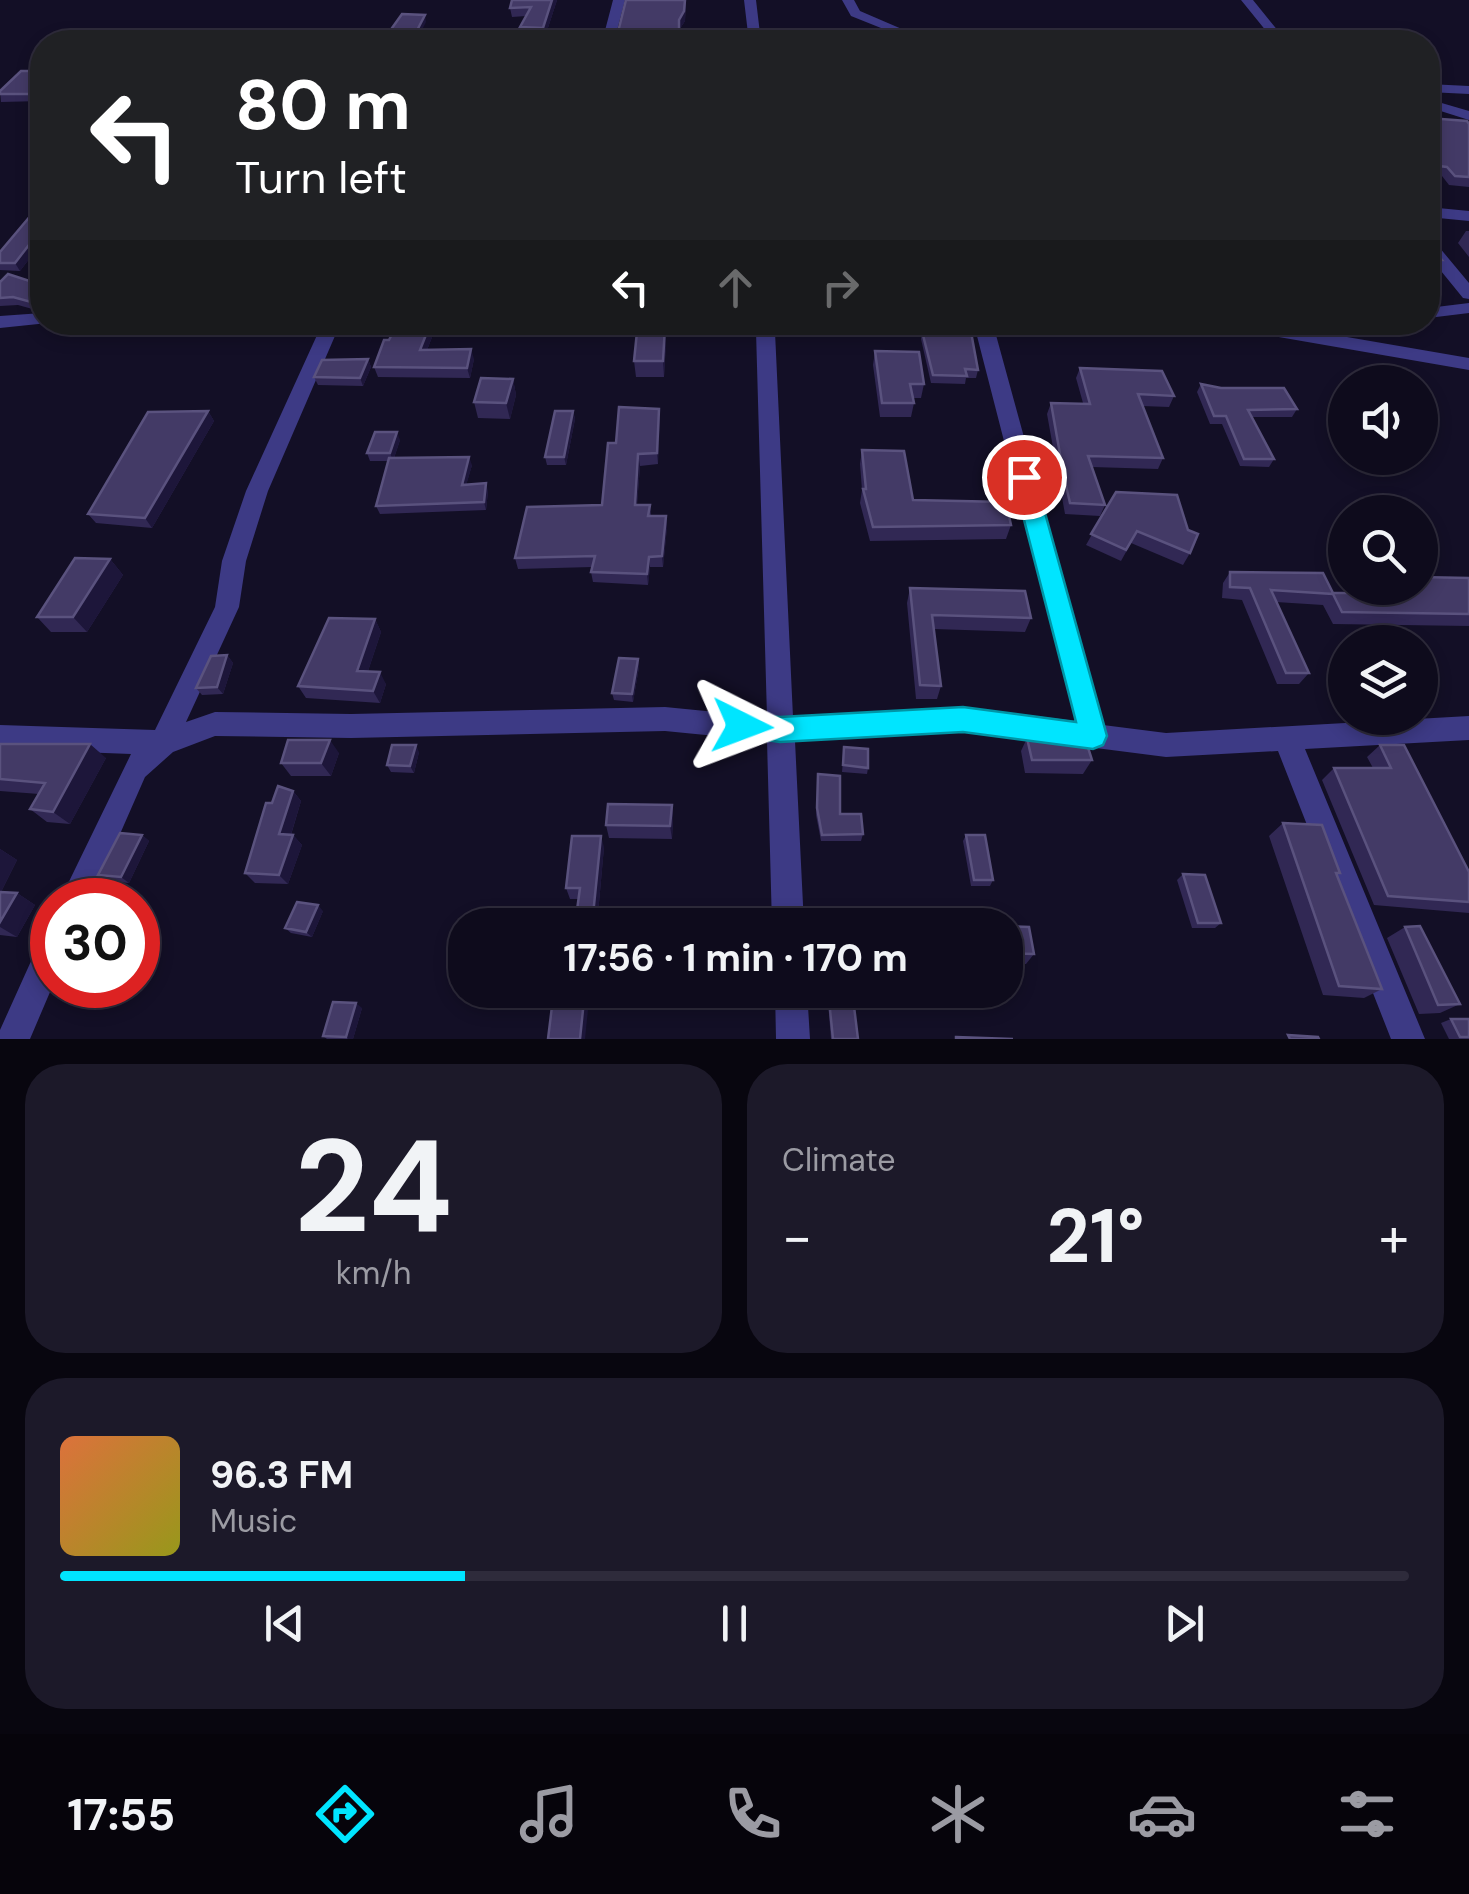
<!DOCTYPE html>
<meta charset="utf-8">
<style>
body{margin:0;font-family:"DM Sans",sans-serif;background:#1c1929;color:#f1f3f6;height:100vh;display:flex;flex-direction:column;font-size:38px;white-space:nowrap}
*{box-sizing:border-box;margin:0}
p{font-size:32px;color:#9b9ba3}
.icon{flex:none;width:55px;height:55px;fill:none;stroke:currentColor;stroke-width:2;stroke-linecap:round;stroke-linejoin:round}
.map{position:relative;height:1039px;overflow:hidden}
.drawer{display:flex;flex-direction:column;gap:25px;padding:25px;background:#08060f;flex:1}
.drawer>*{flex:none}
.guide{position:absolute;left:30px;top:30px;width:1410px;height:305px;border-radius:40px;box-shadow:0 5px 15px #0003,0 0 0 2px #2e2b3b;background:#202124;color:#fff;overflow:hidden}
.controls{position:absolute;left:1328px;top:365px;display:grid;gap:20px}
.controls a{display:grid;place-items:center;width:110px;height:110px;border-radius:50%;background:#0e0b1c;box-shadow:0 5px 15px #0003,0 0 0 2px #2e2b3b;font-size:50px}
.speed{position:absolute;left:30px;top:878px;display:flex;gap:20px;font-size:50px;font-weight:700;text-align:center}
.speed>*{display:grid;place-content:center;width:130px;height:130px;border-radius:50%;background:#0e0b1c;box-shadow:0 5px 15px #0003,0 0 0 2px #2e2b3b;line-height:1}
.speed .limit{border:15px solid #d22;background:#fff;color:#111}
.pin{position:absolute;display:grid;place-items:center;width:85px;height:85px;color:#fff;margin:-42px;border:5px solid #fff;border-radius:50%;box-shadow:0 2px 10px #0007}
.me{position:absolute;width:110px;margin:-55px;rotate:93deg;stroke-linejoin:round;filter:drop-shadow(0 0 8px #0008)}
.turn{display:flex;align-items:center;gap:35px;height:210px;padding:0 40px;font-size:45px}
.turn .icon{width:130px;height:130px;stroke-width:2.5}
.turn b{display:block;font-size:70px;line-height:85px}
.lanes{display:flex;align-items:center;height:95px;padding:0 40px;background:#0003;justify-content:center;gap:50px;direction:ltr}
.lanes .off{opacity:.35}
.big{font-size:75px;font-weight:700;line-height:1.1}
.drawer .card{flex:1;display:flex;flex-direction:column;justify-content:center;gap:15px;min-width:0;padding:0 35px;border-radius:40px;background:#1c1929}
.drawer .dial{align-items:center;gap:0}
.dial b{font-size:130px;line-height:1}
.song{display:flex;align-items:center;gap:30px}
.cover{width:120px;height:120px;border-radius:15px;background:linear-gradient(135deg,hsl(20 70% 55%),hsl(60 70% 35%))}
.played{height:10px;border-radius:5px;background:linear-gradient(90deg,#00e5ff 30%,#2e2b3b 30%)}
.keys{display:flex;justify-content:space-around;direction:ltr}
.heat{display:flex;justify-content:space-between;align-items:center;font-size:55px;direction:ltr}
.drawer .tiles{flex:1;display:grid;gap:25px;grid-template-columns:1fr 1fr}
.card:last-child{grid-column:span 2}
.trip{position:absolute;left:448px;top:908px;width:575px;height:100px;border-radius:40px;background:#0e0b1c;box-shadow:0 5px 15px #0003,0 0 0 2px #2e2b3b;font-weight:700;line-height:100px;text-align:center}
.menu{display:flex;height:160px;justify-content:space-around;align-items:center;background:#06040b;color:#9b9ba3}
.menu .icon{width:70px;height:70px}
.menu .selected{color:#00e5ff}
.menu b{font-size:45px;color:#f1f3f6}
.map>svg:first-child{display:block}
</style>
<div class="map">
<svg width="1469" height="1039" viewBox="0 0 1469 1039">
<rect width="100%" height="100%" fill="#130f26"/>
<g fill="none" stroke-linecap="round" stroke-linejoin="round">
<!-- minor -->
<path fill="#3d3a85" fill-rule="evenodd" d="M 613,0 L 625,0 L 614,42 L 602,42 Z
M 744,0 L 756,0 L 761,42 L 749,42 Z
M 842,0 L 854,0 L 860,11 L 932,42 L 916,42 L 851,16 Z
M 1241,0 L 1253,0 L 1287,42 L 1275,42 Z
M 1428,84 L 1469,86 L 1469,94 L 1428,92 Z
M 1428,99 L 1469,111 L 1469,120 L 1428,107 Z
M 1428,207 L 1469,211 L 1469,221 L 1428,217 Z
M 1428,240 L 1434,241 L 1469,283 L 1469,299 L 1463,298 L 1428,255 Z
M 1469,303 L 1469,313 L 1428,318 L 1428,308 Z
M 42,313 L 42,322 L 48,323 L 0,328 L 0,316 Z
M 323,322 L 341,322 L 268,491 L 246,561 L 239,607 L 186,722 L 215,712 L 351,714 L 665,707 L 767,717 L 756,331 L 711,328 L 702,322 L 1260,322 L 1469,358 L 1469,370 L 1226,328 L 996,335 L 1103,725 L 1166,733 L 1469,716 L 1469,740 L 1305,749 L 1425,1039 L 1391,1039 L 1278,751 L 1166,757 L 963,731 L 795,741 L 804,925 L 772,925 L 767,741 L 665,731 L 351,738 L 215,736 L 173,752 L 145,777 L 91,900 L 60,900 L 131,754 L 0,749 L 0,725 L 155,730 L 215,607 L 222,561 L 246,491 ZM 775,332 L 977,336 L 1076,721 L 963,707 L 793,717 Z
M 52,934 L 53,985 L 30,1039 L 0,1039 L 0,1030 L 41,939 Z
M 775,990 L 807,990 L 810,1039 L 776,1039 Z"/>
</g>
<!-- wall -->
<path fill="#312854" d="M 512,0 L 557,0 L 545,37 L 522,37 L 520,27 L 526,16 L 512,17 L 510,8 Z
M 626,0 L 686,0 L 685,21 L 679,30 L 635,42 L 619,42 L 618,32 Z
M 42,71 L 42,101 L 1,102 L 0,91 Z
M 1428,118 L 1469,124 L 1469,187 L 1449,185 L 1442,176 L 1433,176 L 1428,168 Z
M 42,214 L 42,242 L 20,271 L 0,270 L 0,252 Z
M 1466,231 L 1469,231 L 1469,257 L 1458,243 Z
M 1428,244 L 1442,260 L 1432,275 L 1428,275 Z
M 0,282 L 41,291 L 36,310 L 18,305 L 0,306 Z
M 408,322 L 438,322 L 427,350 L 474,359 L 470,378 L 378,377 L 374,367 L 389,340 L 404,330 Z
M 660,326 L 665,326 L 666,342 L 664,377 L 636,377 L 634,361 Z
M 922,331 L 978,370 L 976,378 L 966,378 L 965,384 L 931,383 L 921,339 Z
M 875,351 L 924,384 L 921,398 L 913,398 L 914,403 L 911,417 L 880,417 L 873,365 Z
M 368,359 L 371,367 L 363,386 L 318,385 L 314,377 Z
M 1080,368 L 1174,396 L 1169,407 L 1142,406 L 1163,458 L 1158,469 L 1092,467 L 1105,505 L 1100,516 L 1065,514 L 1047,414 L 1051,403 L 1083,403 L 1076,378 Z
M 513,379 L 516,395 L 510,419 L 478,418 L 474,402 Z
M 1201,384 L 1297,409 L 1292,417 L 1252,417 L 1274,459 L 1269,467 L 1240,466 L 1222,424 L 1210,424 L 1197,392 Z
M 659,409 L 658,464 L 640,466 L 637,505 L 650,505 L 651,516 L 666,516 L 667,527 L 663,567 L 650,567 L 648,585 L 593,582 L 591,572 L 592,567 L 518,569 L 515,558 L 602,505 L 616,443 Z
M 208,411 L 214,421 L 152,528 L 96,523 L 88,514 Z
M 573,411 L 575,419 L 566,465 L 547,465 L 545,457 Z
M 400,440 L 394,458 L 472,465 L 466,485 L 488,491 L 486,510 L 380,514 L 376,506 L 388,461 L 370,461 L 367,453 Z
M 862,450 L 913,500 L 1011,525 L 1006,539 L 870,541 L 860,503 L 862,490 L 860,464 Z
M 1116,492 L 1190,553 L 1183,565 L 1131,543 L 1121,561 L 1086,545 Z
M 110,559 L 123,575 L 87,632 L 51,632 L 37,617 Z
M 1230,572 L 1333,593 L 1389,593 L 1387,588 L 1420,588 L 1469,578 L 1469,626 L 1333,624 L 1323,605 L 1276,602 L 1309,673 L 1299,684 L 1277,684 L 1242,600 L 1222,598 L 1223,583 Z
M 910,588 L 1031,618 L 1025,632 L 934,629 L 941,686 L 937,699 L 916,699 L 907,603 Z
M 375,619 L 381,632 L 368,671 L 386,684 L 380,703 L 306,698 L 298,686 Z
M 227,655 L 233,663 L 223,694 L 202,695 L 196,688 Z
M 638,659 L 639,667 L 633,702 L 614,700 L 612,693 Z
M 1027,738 L 1092,760 L 1083,774 L 1025,773 L 1021,751 Z
M 0,744 L 106,758 L 70,824 L 47,822 L 30,809 L 39,794 L 0,791 Z
M 1380,745 L 1469,872 L 1469,913 L 1374,905 L 1322,780 L 1334,768 L 1373,768 L 1367,757 Z
M 844,747 L 868,768 L 867,774 L 842,772 Z
M 419,752 L 414,773 L 391,772 L 387,765 Z
M 339,753 L 331,776 L 291,776 L 281,763 Z
M 818,774 L 840,814 L 863,834 L 861,841 L 821,841 L 816,815 Z
M 293,791 L 301,801 L 291,835 L 293,835 L 302,845 L 288,884 L 255,883 L 245,873 L 272,803 Z
M 672,805 L 673,818 L 672,839 L 609,838 L 606,825 Z
M 1283,823 L 1340,873 L 1337,875 L 1382,989 L 1364,998 L 1323,995 L 1269,836 Z
M 142,835 L 149,841 L 129,883 L 106,881 L 98,875 Z
M 966,835 L 993,880 L 990,886 L 971,886 L 963,841 Z
M 604,847 L 597,925 L 575,925 L 578,899 L 570,899 L 566,888 Z
M 0,849 L 17,860 L 1,892 L 17,893 L 35,905 L 17,937 L 0,935 Z
M 1183,874 L 1221,923 L 1215,928 L 1192,928 L 1177,880 Z
M 323,911 L 312,937 L 291,933 L 285,928 Z
M 1005,926 L 1034,954 L 1026,964 L 1005,963 Z
M 1405,927 L 1460,1004 L 1440,1013 L 1419,1014 L 1387,938 Z
M 827,990 L 858,1039 L 831,1039 Z
M 362,1008 L 353,1039 L 327,1039 L 323,1036 Z
M 1451,1019 L 1469,1019 L 1469,1039 L 1449,1039 L 1441,1023 Z"/>
<!-- shaded-wall -->
<path fill="#1d163a" d="M 552,0 L 557,0 L 545,37 L 543,28 Z
M 685,0 L 685,21 L 679,30 L 679,20 Z
M 425,15 L 426,22 L 416,42 L 411,42 Z
M 42,228 L 42,242 L 20,271 L 15,263 Z
M 36,283 L 41,291 L 36,310 L 31,302 Z
M 431,322 L 438,322 L 423,360 L 420,350 Z
M 665,326 L 666,342 L 664,377 L 663,361 Z
M 471,349 L 474,359 L 470,378 L 467,368 Z
M 368,359 L 371,367 L 363,386 L 360,378 Z
M 513,379 L 516,395 L 510,419 L 506,403 Z
M 659,409 L 660,420 L 658,464 L 657,453 Z
M 208,411 L 214,421 L 152,528 L 145,518 Z
M 573,411 L 575,419 L 566,465 L 564,457 Z
M 397,432 L 400,440 L 393,461 L 390,453 Z
M 638,454 L 640,466 L 636,516 L 635,505 Z
M 469,457 L 472,465 L 464,493 L 462,485 Z
M 486,483 L 488,491 L 486,510 L 484,502 Z
M 666,516 L 667,527 L 663,567 L 662,556 Z
M 649,557 L 650,567 L 648,585 L 647,574 Z
M 110,559 L 123,575 L 87,632 L 73,617 Z
M 375,619 L 381,632 L 364,683 L 357,671 Z
M 227,655 L 233,663 L 223,694 L 217,687 Z
M 638,659 L 639,667 L 633,702 L 632,694 Z
M 380,672 L 386,684 L 380,703 L 373,691 Z
M 330,740 L 339,753 L 331,776 L 321,763 Z
M 90,744 L 106,758 L 70,824 L 53,812 Z
M 416,745 L 419,752 L 414,773 L 410,766 Z
M 293,791 L 301,801 L 288,844 L 279,834 Z
M 672,805 L 673,818 L 672,839 L 670,826 Z
M 142,835 L 149,841 L 129,883 L 121,877 Z
M 293,835 L 302,845 L 288,884 L 279,875 Z
M 601,836 L 604,847 L 597,925 L 592,925 Z
M 0,849 L 17,860 L 0,894 Z
M 17,893 L 35,905 L 17,937 L 0,927 L 0,922 Z
M 318,905 L 323,911 L 312,937 L 306,932 Z
M 585,990 L 590,990 L 585,1039 L 580,1039 Z
M 356,1003 L 362,1008 L 353,1039 L 348,1039 L 346,1037 Z"/>
<!-- building -->
<path fill="#433a66" stroke="#5a527e" stroke-width="2.5" d="M 512,0 L 552,0 L 543,28 L 520,27 L 531,7 L 510,8 Z
M 626,0 L 685,0 L 684,11 L 679,20 L 679,42 L 635,42 L 636,32 L 618,32 Z
M 402,14 L 425,15 L 411,42 L 382,42 Z
M 781,34 L 810,35 L 810,42 L 781,42 Z
M 534,39 L 592,40 L 592,42 L 533,42 Z
M 21,71 L 42,71 L 42,91 L 40,94 L 0,94 L 0,91 Z
M 1428,118 L 1467,121 L 1469,124 L 1469,177 L 1455,176 L 1447,167 L 1439,166 L 1428,152 Z
M 32,214 L 42,214 L 42,228 L 15,263 L 0,263 L 0,252 Z
M 1428,244 L 1442,260 L 1428,260 Z
M 8,274 L 36,283 L 31,302 L 13,297 L 0,298 L 0,282 Z
M 408,322 L 431,322 L 420,350 L 471,349 L 467,368 L 374,367 L 384,340 L 389,340 L 394,330 L 404,330 Z
M 638,322 L 659,322 L 659,326 L 665,326 L 663,361 L 634,361 Z
M 922,331 L 971,332 L 978,370 L 965,369 L 967,376 L 933,375 Z
M 875,351 L 919,352 L 924,384 L 910,384 L 914,403 L 882,403 Z
M 368,359 L 360,378 L 314,377 L 322,360 Z
M 1080,368 L 1162,371 L 1174,396 L 1138,394 L 1163,458 L 1088,456 L 1105,505 L 1070,503 L 1064,477 L 1051,403 L 1090,404 Z
M 481,378 L 513,379 L 506,403 L 474,402 Z
M 1201,384 L 1221,388 L 1284,388 L 1297,409 L 1248,410 L 1274,459 L 1244,459 L 1226,416 L 1214,416 Z
M 619,407 L 659,409 L 657,453 L 638,454 L 635,505 L 650,505 L 648,516 L 666,516 L 662,556 L 649,557 L 647,574 L 591,572 L 595,556 L 515,558 L 527,507 L 602,505 L 608,443 L 616,443 Z
M 208,411 L 145,518 L 88,514 L 148,412 Z
M 555,411 L 573,411 L 564,457 L 545,457 Z
M 375,432 L 397,432 L 390,453 L 367,453 Z
M 862,450 L 904,451 L 913,500 L 1006,502 L 1011,525 L 873,527 L 863,489 L 866,489 Z
M 469,457 L 462,485 L 486,483 L 484,502 L 376,506 L 389,458 Z
M 1116,492 L 1177,495 L 1188,530 L 1198,534 L 1190,553 L 1137,531 L 1126,550 L 1091,534 Z
M 75,558 L 110,559 L 73,617 L 37,617 Z
M 1230,572 L 1323,573 L 1333,593 L 1405,593 L 1403,588 L 1420,588 L 1420,577 L 1469,578 L 1469,614 L 1342,612 L 1333,594 L 1271,590 L 1309,673 L 1286,673 L 1250,588 L 1230,587 Z
M 910,588 L 1025,591 L 1031,618 L 932,615 L 941,686 L 920,685 Z
M 329,618 L 375,619 L 357,671 L 380,672 L 373,691 L 298,686 Z
M 227,655 L 217,687 L 196,688 L 211,656 Z
M 619,658 L 638,659 L 632,694 L 612,693 Z
M 1027,738 L 1085,738 L 1092,760 L 1032,760 Z
M 288,740 L 330,740 L 321,763 L 281,763 Z
M 0,744 L 90,744 L 53,812 L 30,809 L 45,783 L 0,779 Z
M 392,745 L 416,745 L 410,766 L 387,765 Z
M 1380,745 L 1404,745 L 1469,872 L 1469,902 L 1388,896 L 1334,768 L 1391,768 Z
M 844,747 L 868,749 L 868,768 L 843,765 Z
M 818,774 L 840,776 L 840,814 L 861,814 L 863,834 L 822,835 L 817,808 Z
M 278,786 L 293,791 L 279,834 L 293,835 L 279,875 L 245,873 L 266,803 L 272,803 Z
M 608,804 L 672,805 L 670,826 L 606,825 Z
M 1283,823 L 1322,825 L 1340,873 L 1336,873 L 1382,989 L 1339,986 Z
M 120,833 L 142,835 L 121,877 L 98,875 Z
M 966,835 L 985,835 L 993,880 L 974,880 Z
M 572,836 L 601,836 L 592,925 L 575,925 L 580,888 L 566,888 Z
M 1183,874 L 1205,875 L 1221,923 L 1198,923 Z
M 0,892 L 17,893 L 0,922 Z
M 95,896 L 119,898 L 118,900 L 94,900 Z
M 297,902 L 318,905 L 306,932 L 285,928 Z
M 1005,926 L 1029,927 L 1034,954 L 1005,953 Z
M 1420,926 L 1460,1004 L 1438,1005 L 1405,927 Z
M 554,990 L 585,990 L 580,1039 L 548,1039 Z
M 828,990 L 852,990 L 858,1039 L 833,1039 Z
M 333,1002 L 356,1003 L 346,1037 L 323,1036 Z
M 1451,1019 L 1469,1019 L 1469,1037 L 1460,1037 Z
M 1288,1035 L 1318,1037 L 1319,1039 L 1290,1039 Z
M 956,1037 L 1013,1039 L 956,1039 Z"/>
<!-- route -->
<path fill="#00e5ff" stroke="#0095a6" stroke-width="2.5" d="M 1024,469 L 1035,477 L 1107,736 L 1103,745 L 1093,749 L 963,732 L 780,742 L 732,735 L 728,726 L 732,717 L 742,714 L 780,717 L 963,707 L 1076,722 L 1013,477 Z"/>
</svg>
<div class="controls">
<a><svg class="icon" aria-label="sound" viewBox="0 0 24 24"><path d="M4 9h4l5-4v14l-5-4H4zM17 9q2 3 0 6"/></svg></a>
<a><svg class="icon" aria-label="search" viewBox="0 0 24 24"><circle cx="10" cy="10" r="6"/><path d="M15 15l6 6"/></svg></a>
<a><svg class="icon" aria-label="layers" viewBox="0 0 24 24"><path d="M12 4l9 5-9 5-9-5zM3 14l9 5 9-5"/></svg></a>
</div>
<div class="speed"><div class="limit">30</div></div>
<div class="pin" style="left:1024px;top:477px;background:#d93025"><svg class="icon" aria-label="arrive" viewBox="0 0 24 24"><path d="M6 21V4h12l-3 4 3 4H6"/></svg></div>
<svg class="me" style="left:742px;top:726px" viewBox="-20 -20 40 40"><path d="M0-17L14 15 0 8-14 15z" fill="#00e5ff" stroke="#fff" stroke-width="4"/></svg>
<div class="trip">17:56 · 1 min · 170 m</div>
<div class="guide">
<div class="turn"><svg class="icon" aria-label="left" viewBox="0 0 24 24"><path d="M17 20v-9H6M10 6l-5 5 5 5"/></svg><div><b>80 m</b>Turn left</div></div>
<div class="lanes"><svg class="icon" aria-label="left" viewBox="0 0 24 24"><path d="M17 20v-9H6M10 6l-5 5 5 5"/></svg><svg class="icon off" aria-label="ahead" viewBox="0 0 24 24"><path d="M12 20V5M6 11l6-6 6 6"/></svg><svg class="icon off" aria-label="right" viewBox="0 0 24 24"><path d="M7 20v-9h11M14 6l5 5-5 5"/></svg></div>
</div>
</div>
<section class="drawer">
<div class="tiles">
<div class="card dial"><b>24</b><p>km/h</p></div>
<div class="card"><p>Climate</p>
<div class="heat"><a>−</a><b class="big">21°</b><a>+</a></div>
</div>
<div class="card">
<div class="song"><i class="cover"></i><div><b>96.3 FM</b><p>Music</p></div></div>
<div class="played"></div>
<div class="keys"><svg class="icon" aria-label="previous" viewBox="0 0 24 24"><path d="M18 5L8 12l10 7zM5 5v14"/></svg><svg class="icon" aria-label="pause" viewBox="0 0 24 24"><path d="M8 5v14M16 5v14"/></svg><svg class="icon" aria-label="next" viewBox="0 0 24 24"><path d="M6 5l10 7-10 7zM19 5v14"/></svg></div>
</div>
</div>
</section>
<nav class="menu">
<b>17:55</b>
<svg class="icon selected" aria-label="directions" viewBox="0 0 24 24"><path d="M12 3l9 9-9 9-9-9zM9 14v-3h6M13 9l2 2-2 2"/></svg>
<svg class="icon" aria-label="music" viewBox="0 0 24 24"><path d="M9 18V5l10-2v13"/><circle cx="6" cy="18" r="3"/><circle cx="16" cy="16" r="3"/></svg>
<svg class="icon" aria-label="phone" viewBox="0 0 24 24"><path d="M5 4h4l2 5-3 2q2 4 5 5l2-3 5 2v4C11 20 4 13 5 4z"/></svg>
<svg class="icon" aria-label="climate" viewBox="0 0 24 24"><path d="M12 3v18M4 7l16 10M4 17L20 7"/></svg>
<svg class="icon" aria-label="car" viewBox="0 0 24 24"><path d="M5 17H2v-5l4-1 3-4h7l3 4 3 1v5h-3M9 17h6M6 11h13"/><circle cx="7" cy="17" r="2"/><circle cx="17" cy="17" r="2"/></svg>
<svg class="icon" aria-label="filters" viewBox="0 0 24 24"><path d="M4 7h16M4 17h16"/><circle cx="9" cy="7" r="2"/><circle cx="15" cy="17" r="2"/></svg>
</nav>
